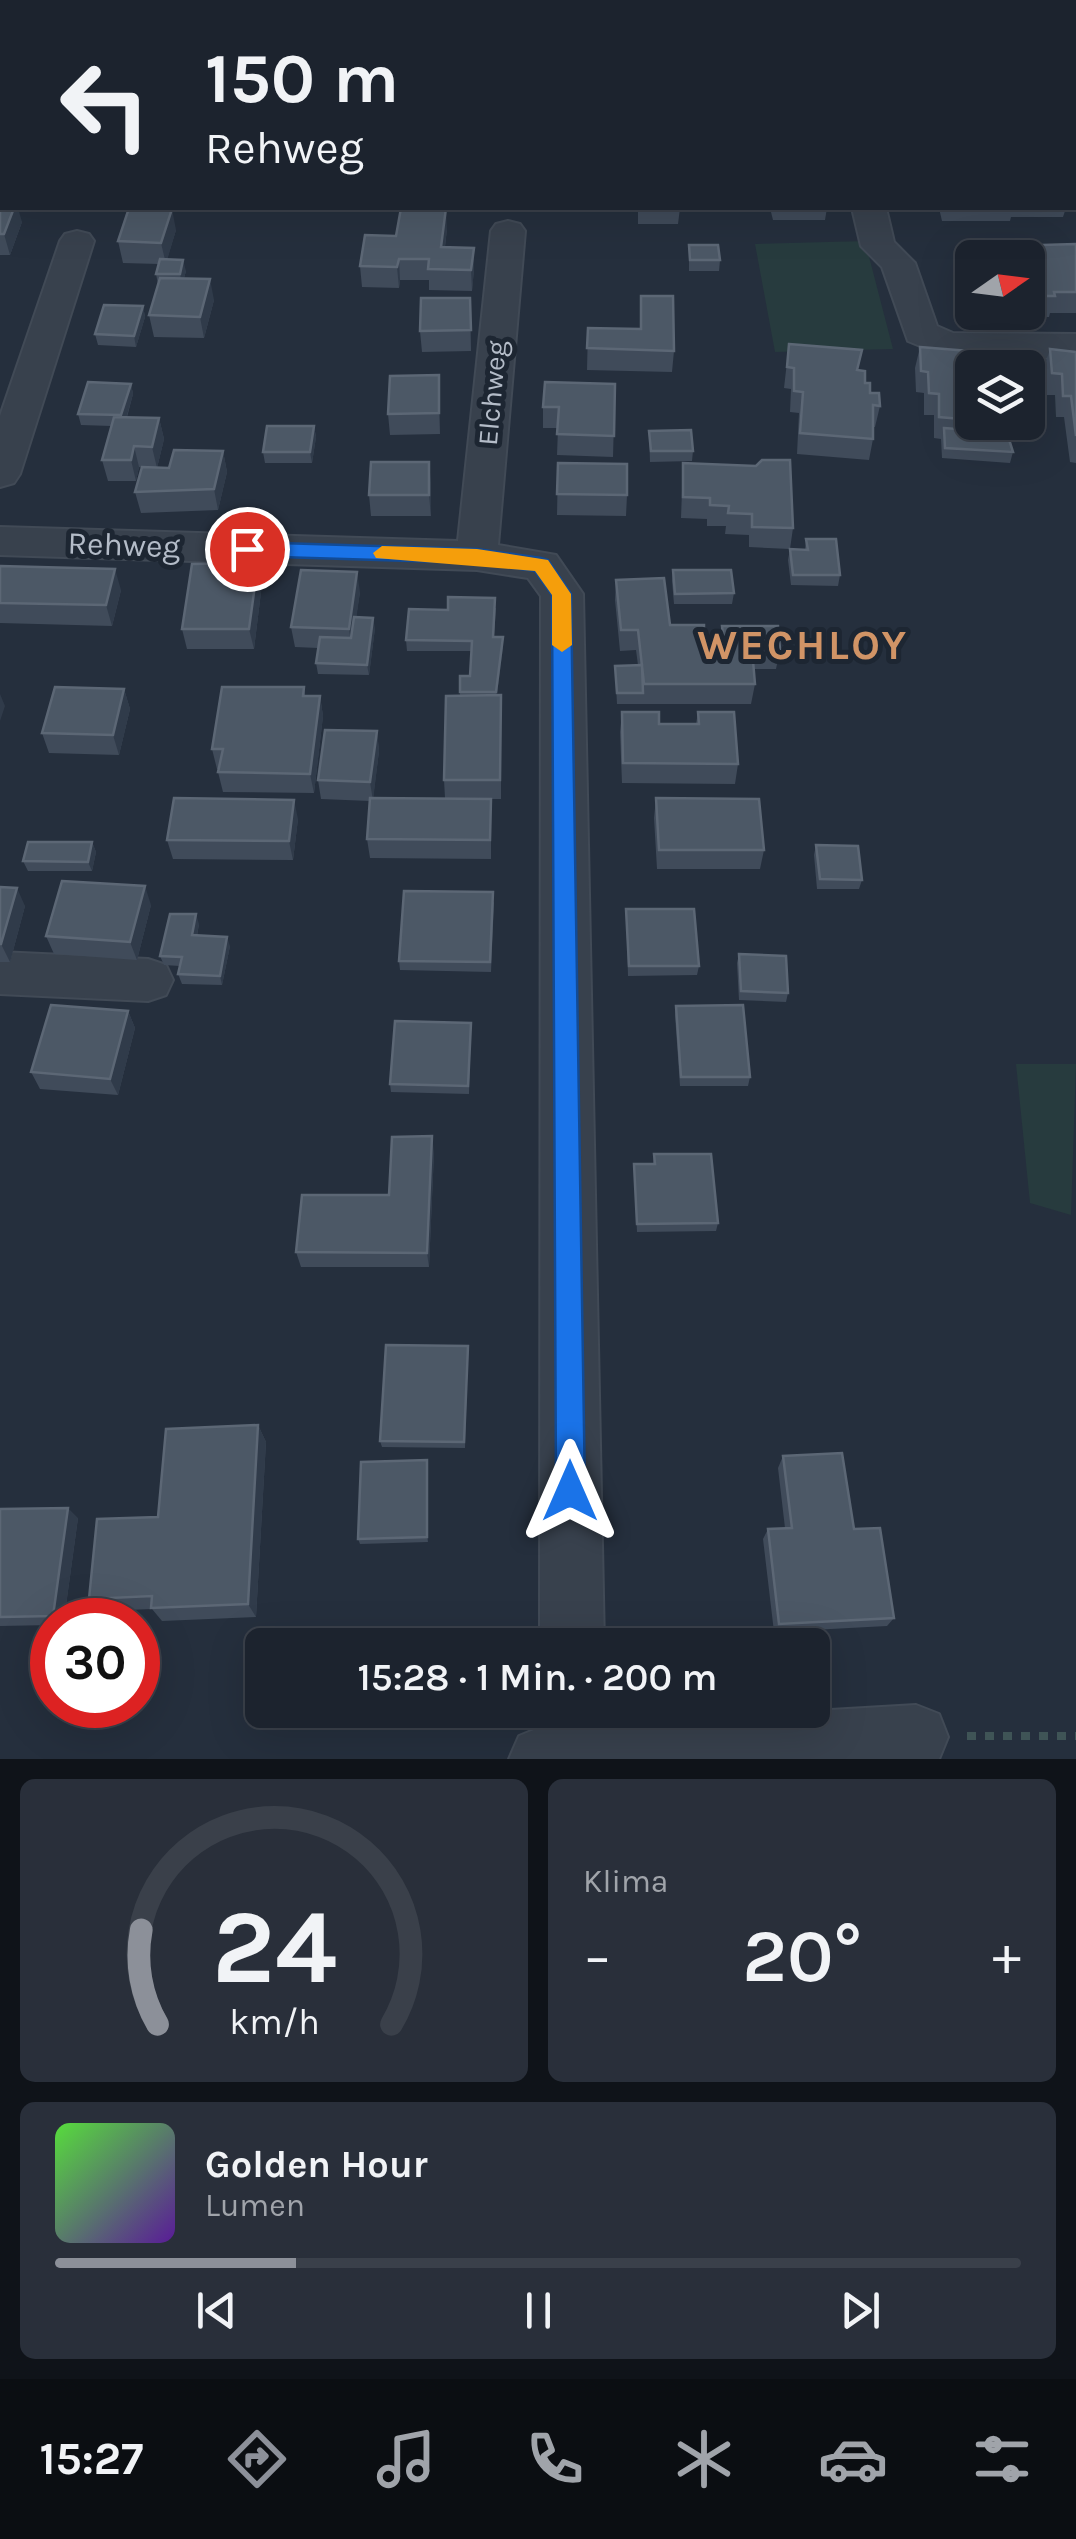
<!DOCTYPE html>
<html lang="de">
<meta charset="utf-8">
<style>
body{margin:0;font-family:Karla,sans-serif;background:#292f3a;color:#f1f3f6;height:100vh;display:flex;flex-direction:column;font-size:38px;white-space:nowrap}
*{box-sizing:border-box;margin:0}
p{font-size:32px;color:#a0a4aa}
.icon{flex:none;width:55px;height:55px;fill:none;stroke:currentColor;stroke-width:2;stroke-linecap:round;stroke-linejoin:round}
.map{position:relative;height:1759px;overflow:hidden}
.drawer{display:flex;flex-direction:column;gap:20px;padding:20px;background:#0f1319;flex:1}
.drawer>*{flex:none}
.top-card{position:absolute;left:0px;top:0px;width:1078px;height:210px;box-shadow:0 10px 40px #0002,0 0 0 2px #3a404a;background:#1c232e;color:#f1f3f6;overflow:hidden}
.needle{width:65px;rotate:76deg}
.tools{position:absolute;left:955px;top:240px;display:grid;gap:20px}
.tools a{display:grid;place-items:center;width:90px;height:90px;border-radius:15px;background:#1c232e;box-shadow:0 10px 40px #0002,0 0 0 2px #3a404a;font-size:50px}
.speed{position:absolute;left:30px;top:1598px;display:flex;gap:20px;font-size:50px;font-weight:700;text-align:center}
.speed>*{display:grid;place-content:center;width:130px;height:130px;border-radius:50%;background:#1c232e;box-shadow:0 10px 40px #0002,0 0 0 2px #3a404a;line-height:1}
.speed .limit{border:15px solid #d22;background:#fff;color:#111}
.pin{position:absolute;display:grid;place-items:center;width:85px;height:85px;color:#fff;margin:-42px;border:5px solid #fff;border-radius:50%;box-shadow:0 2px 10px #0007}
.me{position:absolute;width:110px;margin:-55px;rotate:0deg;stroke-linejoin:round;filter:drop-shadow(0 0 8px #0008)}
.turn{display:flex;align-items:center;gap:35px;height:210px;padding:0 40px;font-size:45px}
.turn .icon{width:130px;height:130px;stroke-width:2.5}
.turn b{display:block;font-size:70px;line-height:85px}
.big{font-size:75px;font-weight:600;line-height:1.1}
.drawer .card{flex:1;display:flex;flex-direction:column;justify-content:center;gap:15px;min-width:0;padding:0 35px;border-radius:15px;background:#292f3a}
.drawer .dial{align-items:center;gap:0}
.dial svg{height:260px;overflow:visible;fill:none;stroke:#3a404a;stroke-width:7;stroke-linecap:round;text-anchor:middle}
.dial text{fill:#f1f3f6;stroke:none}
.song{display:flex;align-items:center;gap:30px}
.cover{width:120px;height:120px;border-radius:15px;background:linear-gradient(135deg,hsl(110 70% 55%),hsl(270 70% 35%))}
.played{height:10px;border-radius:5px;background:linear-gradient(90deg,#8c9099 25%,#3a404a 25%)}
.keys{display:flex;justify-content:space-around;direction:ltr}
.heat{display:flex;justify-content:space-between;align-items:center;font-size:55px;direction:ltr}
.drawer .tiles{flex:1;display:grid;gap:20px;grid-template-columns:1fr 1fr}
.card:last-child{grid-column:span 2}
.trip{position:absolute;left:245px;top:1628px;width:585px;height:100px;border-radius:15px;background:#1c232e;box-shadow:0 10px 40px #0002,0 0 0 2px #3a404a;font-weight:600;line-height:100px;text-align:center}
.tabs{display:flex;height:160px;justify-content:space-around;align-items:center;background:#0b0e12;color:#a0a4aa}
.tabs .icon{width:70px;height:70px}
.tabs .current{color:#8c9099}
.tabs b{font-size:45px;color:#f1f3f6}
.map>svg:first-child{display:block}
</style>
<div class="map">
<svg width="1076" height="1759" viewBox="0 0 1076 1759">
<rect width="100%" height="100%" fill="#252f3d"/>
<!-- green -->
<path fill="#273b3e" d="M 865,241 L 893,349 L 775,352 L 755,244 Z
M 1016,1064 L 1076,1064 L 1071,1215 L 1030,1203 Z"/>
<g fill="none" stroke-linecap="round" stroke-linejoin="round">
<defs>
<path id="minor" d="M 0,0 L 14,0 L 16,2 L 2,2 L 0,13 Z
M 852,208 L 886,208 L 894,242 L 915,263 L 937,326 L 953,333 L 1076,334 L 1076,358 L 947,357 L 908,341 L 882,267 L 861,246 Z
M 508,221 L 520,224 L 525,231 L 498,545 L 556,555 L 583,594 L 604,1645 L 540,1645 L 541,596 L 528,578 L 477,570 L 0,555 L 0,527 L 458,541 L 491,231 L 496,224 Z
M 77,231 L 89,234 L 94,241 L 20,474 L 14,483 L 0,487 L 0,416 L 60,241 L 65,234 Z
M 0,952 L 148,959 L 166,965 L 173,980 L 166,995 L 148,1001 L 0,994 Z
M 916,1705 L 939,1714 L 948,1737 L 939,1759 L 509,1759 L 519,1736 L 541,1727 L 541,1710 L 605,1710 L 605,1723 Z"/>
</defs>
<!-- minor casing -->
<use href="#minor" stroke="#414a56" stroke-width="4"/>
<!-- path-far1 -->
<path stroke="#3f5456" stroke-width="5" stroke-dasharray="5 5" stroke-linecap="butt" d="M 837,2 L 842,0"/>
<!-- path -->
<path stroke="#3f5456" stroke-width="8" stroke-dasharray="9 9" stroke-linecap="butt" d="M 967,1736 L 1076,1736"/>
<!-- minor -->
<use href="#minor" fill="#38414d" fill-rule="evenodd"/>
</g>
<!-- wall -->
<path fill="#404b5a" d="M 2,150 L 2,195 L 0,195 L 0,156 Z
M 0,200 L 22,222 L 10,255 L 0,255 Z
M 589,208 L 680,208 L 678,224 L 638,224 L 638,210 L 589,209 Z
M 770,208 L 827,208 L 825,220 L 773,220 Z
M 939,208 L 1066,208 L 1063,217 L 1011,217 L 1010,221 L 942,221 Z
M 447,229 L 445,247 L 474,248 L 474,269 L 472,291 L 429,290 L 429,280 L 400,280 L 399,288 L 362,287 L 360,266 L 396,236 Z
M 176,230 L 167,259 L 186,271 L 184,278 L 214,300 L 204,338 L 154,337 L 149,315 L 158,284 L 156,274 L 159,264 L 123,263 L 118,241 Z
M 1076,244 L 1076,313 L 1050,313 L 1049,317 L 978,317 L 977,312 L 1028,312 L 1028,258 L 972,258 L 972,296 L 965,269 L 970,247 Z
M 689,245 L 720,260 L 719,271 L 689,271 Z
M 641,296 L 674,351 L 672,372 L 587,370 L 588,328 L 640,329 Z
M 470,298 L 471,351 L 422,352 L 420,331 Z
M 143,306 L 145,317 L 136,347 L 98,345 L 95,334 Z
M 789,344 L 858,370 L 880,406 L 875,427 L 873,427 L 873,439 L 869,460 L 797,454 L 799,413 L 790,412 L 791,389 L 784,388 Z
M 920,347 L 972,368 L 972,422 L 1010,422 L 1007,433 L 1013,452 L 1010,463 L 942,458 L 941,439 L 934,438 L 934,415 L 924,415 L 924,393 L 916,392 L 915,368 Z
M 1050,349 L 1076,352 L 1076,463 L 1070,462 L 1064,417 L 1056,417 L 1055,395 L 1045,395 L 1043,370 Z
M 131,384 L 133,394 L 127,417 L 159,418 L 164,439 L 157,468 L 169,468 L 223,451 L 227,472 L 218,510 L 141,513 L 135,492 L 142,468 L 139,467 L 136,481 L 108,481 L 102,460 L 111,426 L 81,425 L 78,414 Z
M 615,384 L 613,457 L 557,455 L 558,428 L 543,428 L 543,407 Z
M 440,396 L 440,434 L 390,435 L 388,414 Z
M 314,426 L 316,437 L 312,463 L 265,463 L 263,452 Z
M 649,431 L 693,451 L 692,461 L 650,462 Z
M 429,462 L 431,516 L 371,516 L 369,495 Z
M 558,463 L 627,495 L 626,516 L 557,515 Z
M 683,463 L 793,528 L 790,549 L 749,547 L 749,535 L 725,534 L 726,526 L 707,526 L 707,519 L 681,518 Z
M 806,539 L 840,575 L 838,586 L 791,585 L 788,560 L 790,549 L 805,549 Z
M 0,566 L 121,590 L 112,626 L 0,623 Z
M 673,570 L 734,593 L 732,604 L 674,604 L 672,581 Z
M 616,580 L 670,625 L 704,644 L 720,644 L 722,626 L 780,649 L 776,669 L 753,669 L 755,684 L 751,704 L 617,704 L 615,666 L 638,665 L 636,650 L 620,651 L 615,600 Z
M 262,584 L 254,649 L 187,649 L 182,629 Z
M 360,592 L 356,617 L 375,628 L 369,675 L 318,674 L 316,663 L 318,648 L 295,647 L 291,627 Z
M 496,608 L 494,637 L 503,637 L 497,695 L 501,695 L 501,799 L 491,799 L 491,859 L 370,858 L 367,839 L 370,801 L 321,799 L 318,780 L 377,731 L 379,751 L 373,798 L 445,798 L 444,780 L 460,695 L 460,676 L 470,676 L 471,651 L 407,651 L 406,640 L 448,610 Z
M 304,687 L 305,696 L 320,696 L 323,716 L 314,793 L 223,792 L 218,772 L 219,769 L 217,769 L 212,749 Z
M 124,689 L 130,709 L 119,755 L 49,753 L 42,733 Z
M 622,712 L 659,724 L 696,724 L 698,712 L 738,764 L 735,784 L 622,783 L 620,732 Z
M 656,798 L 764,850 L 760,869 L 657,869 L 654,818 Z
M 298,819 L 293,860 L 173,859 L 167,840 Z
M 92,842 L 96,852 L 92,871 L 28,871 L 23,861 Z
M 816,845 L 862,880 L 859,889 L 817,889 L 814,855 Z
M 0,887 L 25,906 L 10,962 L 0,962 Z
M 494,902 L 491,972 L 400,970 L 399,961 Z
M 151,905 L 137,960 L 54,954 L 46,936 Z
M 626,909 L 699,966 L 697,975 L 628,976 Z
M 199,924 L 197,936 L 230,946 L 222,985 L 182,984 L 178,974 L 180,966 L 164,965 L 160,956 Z
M 739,954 L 788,993 L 786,1002 L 739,1000 L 737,963 Z
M 676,1006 L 750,1077 L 748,1086 L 680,1086 L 675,1015 Z
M 128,1011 L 135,1028 L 118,1095 L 40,1089 L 31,1072 Z
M 471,1023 L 469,1094 L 391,1092 L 390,1084 Z
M 434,1152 L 429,1267 L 301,1267 L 296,1252 L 389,1195 Z
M 654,1154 L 718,1223 L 716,1231 L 637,1232 L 634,1164 L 653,1164 Z
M 468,1346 L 465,1448 L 382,1447 L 380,1441 Z
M 258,1425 L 266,1442 L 256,1617 L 162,1621 L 152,1609 L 102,1611 L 89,1599 L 158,1517 Z
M 783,1456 L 854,1529 L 894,1618 L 887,1626 L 774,1632 L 763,1539 L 768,1529 L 785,1528 L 778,1468 Z
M 427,1460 L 428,1542 L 360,1544 L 358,1539 Z
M 0,1509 L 78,1518 L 64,1620 L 52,1620 L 52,1625 L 0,1626 Z"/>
<!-- shaded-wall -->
<path fill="#303b4a" d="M 14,208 L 18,208 L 22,222 L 10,255 L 4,234 Z
M 446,208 L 447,229 L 442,268 L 441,247 Z
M 172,209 L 176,230 L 166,264 L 161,243 Z
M 474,248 L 474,269 L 472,291 L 471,270 Z
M 399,259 L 400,280 L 399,288 L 397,267 Z
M 183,260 L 186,271 L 182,285 L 180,274 Z
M 210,279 L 214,300 L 204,338 L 200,317 Z
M 143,306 L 145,317 L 136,347 L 134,336 Z
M 439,375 L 440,396 L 440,434 L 439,413 Z
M 131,384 L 133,394 L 124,426 L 121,415 Z
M 159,418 L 164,439 L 157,468 L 152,447 Z
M 314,426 L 316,437 L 312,463 L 310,452 Z
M 134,446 L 139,467 L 136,481 L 131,460 Z
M 223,451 L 227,472 L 218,510 L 214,489 Z
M 429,462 L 431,482 L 431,516 L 429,495 Z
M 258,563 L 262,584 L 254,649 L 249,629 Z
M 115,569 L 121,590 L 112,626 L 106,605 Z
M 357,572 L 360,592 L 352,649 L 349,629 Z
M 373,618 L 375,628 L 369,675 L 367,665 Z
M 503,637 L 503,648 L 496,702 L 496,692 Z
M 124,689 L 130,709 L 119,755 L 113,735 Z
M 0,694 L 5,706 L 0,721 Z
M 320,696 L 323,716 L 314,793 L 310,774 Z
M 377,731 L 379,751 L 373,801 L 370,782 Z
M 294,800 L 298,819 L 293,860 L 289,841 Z
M 92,842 L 96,852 L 92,871 L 88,862 Z
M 145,886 L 151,905 L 137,960 L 130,942 Z
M 17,888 L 25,906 L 10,962 L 1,944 Z
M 196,914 L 199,924 L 195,945 L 192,935 Z
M 227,937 L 230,946 L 222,985 L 220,976 Z
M 128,1011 L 135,1028 L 118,1095 L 110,1079 Z
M 432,1136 L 434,1152 L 429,1267 L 427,1253 Z
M 258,1425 L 266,1442 L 256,1617 L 248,1604 Z
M 427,1460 L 428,1466 L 428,1542 L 427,1537 Z
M 68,1508 L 78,1518 L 64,1620 L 58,1620 L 53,1616 Z"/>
<!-- building -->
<path fill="#4c5866" stroke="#5c6775" stroke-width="2.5" d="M 870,0 L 1076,0 L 1076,35 L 1075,2 L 871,2 Z
M 2,150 L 2,174 L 0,174 L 0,156 Z
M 0,200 L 2,200 L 2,208 L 14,208 L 4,234 L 0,234 Z
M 129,208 L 172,209 L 161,243 L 118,241 Z
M 401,208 L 446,208 L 441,247 L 474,248 L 471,270 L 428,269 L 429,259 L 399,259 L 397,267 L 360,266 L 365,235 L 396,236 Z
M 1076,244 L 1076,292 L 1054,292 L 1055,296 L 1028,296 L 1028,258 L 973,258 L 970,247 Z
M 689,245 L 718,245 L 720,260 L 690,260 Z
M 160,259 L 183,260 L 180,274 L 156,274 Z
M 160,278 L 210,279 L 200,317 L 149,315 Z
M 641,296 L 673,296 L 674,351 L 587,348 L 588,328 L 641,329 Z
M 421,298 L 470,298 L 471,330 L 420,331 Z
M 104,305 L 143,306 L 134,336 L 95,334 Z
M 789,344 L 862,350 L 857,370 L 865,371 L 865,383 L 870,383 L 870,393 L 879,393 L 880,406 L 873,405 L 873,439 L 800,433 L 803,392 L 794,391 L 794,368 L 787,367 Z
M 920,347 L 993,353 L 991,368 L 972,368 L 972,420 L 939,417 L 939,394 L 929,393 L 928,372 L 921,371 Z
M 1050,349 L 1076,352 L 1076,436 L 1071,396 L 1063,396 L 1062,374 L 1052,373 Z
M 439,375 L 439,413 L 388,414 L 390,376 Z
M 88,382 L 131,384 L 121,415 L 78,414 Z
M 545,382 L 615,384 L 614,436 L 557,434 L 559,407 L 543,407 Z
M 114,417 L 159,418 L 152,447 L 134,446 L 131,460 L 102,460 Z
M 267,426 L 314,426 L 310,452 L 263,452 Z
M 944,428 L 1007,433 L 1013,452 L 945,448 Z
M 691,430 L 693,451 L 651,451 L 649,431 Z
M 174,450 L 223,451 L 214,489 L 135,492 L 142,467 L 169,468 Z
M 762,460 L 790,460 L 793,528 L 752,527 L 752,514 L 728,513 L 729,506 L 710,505 L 710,498 L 683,497 L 683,463 L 756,466 Z
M 371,462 L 429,462 L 429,495 L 369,495 Z
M 558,463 L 627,464 L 627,495 L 557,494 Z
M 806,539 L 836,539 L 840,575 L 793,575 L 790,549 L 808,550 Z
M 258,563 L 249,629 L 182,629 L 192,564 Z
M 0,566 L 115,569 L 106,605 L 0,603 Z
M 301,570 L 357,572 L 349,629 L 291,627 Z
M 673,570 L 731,570 L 734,593 L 675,594 Z
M 664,578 L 670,625 L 704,625 L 704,644 L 724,644 L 722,626 L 778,626 L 780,649 L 752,649 L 755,684 L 644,684 L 638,630 L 621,630 L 616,580 Z
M 448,597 L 495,598 L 493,637 L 503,637 L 496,692 L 460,692 L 460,676 L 470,676 L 472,641 L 406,640 L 409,609 L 448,610 Z
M 354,617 L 373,618 L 367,665 L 316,663 L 320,637 L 351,638 Z
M 642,665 L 643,693 L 617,693 L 615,666 Z
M 55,687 L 124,689 L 113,735 L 42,733 Z
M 222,687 L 304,687 L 303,696 L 320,696 L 310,774 L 218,772 L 223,749 L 212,749 Z
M 501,695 L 500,780 L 444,780 L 446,696 Z
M 622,712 L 659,712 L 659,724 L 699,724 L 698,712 L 734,712 L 738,764 L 623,763 Z
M 325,730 L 377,731 L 370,782 L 318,780 Z
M 174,798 L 294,800 L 289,841 L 167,840 Z
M 370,798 L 491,799 L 490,840 L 367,839 Z
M 656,798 L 759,799 L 764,850 L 659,850 Z
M 28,842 L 92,842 L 88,862 L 23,861 Z
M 816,845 L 858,846 L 862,880 L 820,879 Z
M 62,881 L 145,886 L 130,942 L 46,936 Z
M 0,887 L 17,888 L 1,944 L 0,944 Z
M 404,891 L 493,892 L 490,962 L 399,961 Z
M 626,909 L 694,909 L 699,966 L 629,966 Z
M 170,914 L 196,914 L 192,935 L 227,937 L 220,976 L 178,974 L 182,957 L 160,956 Z
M 739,954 L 786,956 L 788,993 L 741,991 Z
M 51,1005 L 128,1011 L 110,1079 L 31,1072 Z
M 743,1005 L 750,1077 L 681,1077 L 676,1006 Z
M 395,1021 L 471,1023 L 468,1086 L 390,1084 Z
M 432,1136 L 427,1253 L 296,1252 L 302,1195 L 389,1195 L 392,1137 Z
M 654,1154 L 711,1154 L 718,1223 L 637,1224 L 634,1164 L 655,1164 Z
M 386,1345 L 468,1346 L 464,1442 L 380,1441 Z
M 258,1425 L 248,1604 L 151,1608 L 152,1596 L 89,1599 L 97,1519 L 158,1517 L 166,1429 Z
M 842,1453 L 854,1529 L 880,1528 L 894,1618 L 779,1624 L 768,1529 L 792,1528 L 783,1456 Z
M 427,1460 L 427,1537 L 358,1539 L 361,1462 Z
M 68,1508 L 53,1616 L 0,1617 L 0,1509 Z"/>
<!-- route -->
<path fill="#1a73e8" stroke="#114b97" stroke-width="2.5" d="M 247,542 L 477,549 L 541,558 L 548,560 L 571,594 L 585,1491 L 580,1501 L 570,1505 L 560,1501 L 556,1491 L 552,595 L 535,571 L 477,563 L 247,556 L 237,549 Z"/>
<!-- slow -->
<path fill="#f59e0b" d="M 382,546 L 477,549 L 548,560 L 571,594 L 572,645 L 562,652 L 552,645 L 552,595 L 535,571 L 376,558 L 373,553 Z"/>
<g text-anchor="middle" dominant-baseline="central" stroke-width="10" stroke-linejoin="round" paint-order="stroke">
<!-- far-street labels -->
<g font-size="28" fill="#b4bcc8" stroke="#1d2632">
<text transform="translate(492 393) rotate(-85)">Elchweg</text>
</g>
<!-- street labels -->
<g font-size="32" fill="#b4bcc8" stroke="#1d2632">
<text transform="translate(124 545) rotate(2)">Rehweg</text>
</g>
<!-- district labels -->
<g font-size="42" font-weight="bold" letter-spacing="2.5" fill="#d19466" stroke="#1d2632">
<text x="803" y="645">WECHLOY</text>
</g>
</g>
</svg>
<div class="tools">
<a><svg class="needle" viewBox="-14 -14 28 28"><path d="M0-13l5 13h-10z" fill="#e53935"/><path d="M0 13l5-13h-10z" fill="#a0a4aa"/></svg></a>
<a><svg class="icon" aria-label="layers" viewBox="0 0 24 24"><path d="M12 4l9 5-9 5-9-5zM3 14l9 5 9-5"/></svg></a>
</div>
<div class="speed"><div class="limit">30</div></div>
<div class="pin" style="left:247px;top:549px;background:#d93025"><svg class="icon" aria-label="arrive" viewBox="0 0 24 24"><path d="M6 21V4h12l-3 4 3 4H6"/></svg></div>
<svg class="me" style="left:570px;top:1491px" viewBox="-20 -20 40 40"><path d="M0-17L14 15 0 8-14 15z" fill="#1a73e8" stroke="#fff" stroke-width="4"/></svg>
<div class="trip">15:28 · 1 Min. · 200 m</div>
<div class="top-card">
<div class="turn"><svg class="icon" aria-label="left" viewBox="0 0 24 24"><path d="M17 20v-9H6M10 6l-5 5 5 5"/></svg><div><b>150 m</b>Rehweg</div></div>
</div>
</div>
<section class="drawer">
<div class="tiles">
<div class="card dial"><svg viewBox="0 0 100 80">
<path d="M14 69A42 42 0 1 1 86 69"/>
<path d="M14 69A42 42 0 0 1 9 40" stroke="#8c9099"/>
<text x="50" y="56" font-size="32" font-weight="700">24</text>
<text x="50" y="72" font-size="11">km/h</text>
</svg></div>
<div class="card"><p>Klima</p>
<div class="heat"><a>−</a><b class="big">20°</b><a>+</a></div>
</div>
<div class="card">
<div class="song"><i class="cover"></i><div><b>Golden Hour</b><p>Lumen</p></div></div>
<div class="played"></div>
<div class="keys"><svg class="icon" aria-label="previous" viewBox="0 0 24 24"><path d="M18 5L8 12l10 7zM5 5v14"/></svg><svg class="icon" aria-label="pause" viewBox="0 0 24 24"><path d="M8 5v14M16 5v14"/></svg><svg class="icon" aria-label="next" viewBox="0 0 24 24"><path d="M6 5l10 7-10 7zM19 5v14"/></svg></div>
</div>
</div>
</section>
<nav class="tabs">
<b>15:27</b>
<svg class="icon current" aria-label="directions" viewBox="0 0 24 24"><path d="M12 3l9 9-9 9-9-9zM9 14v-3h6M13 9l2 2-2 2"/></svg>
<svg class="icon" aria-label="music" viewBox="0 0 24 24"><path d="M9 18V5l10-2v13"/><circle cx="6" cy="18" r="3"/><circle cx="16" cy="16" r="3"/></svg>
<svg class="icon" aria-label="phone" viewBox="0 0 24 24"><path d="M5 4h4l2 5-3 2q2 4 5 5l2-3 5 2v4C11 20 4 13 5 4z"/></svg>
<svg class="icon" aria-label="climate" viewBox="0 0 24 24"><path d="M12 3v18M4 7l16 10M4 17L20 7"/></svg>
<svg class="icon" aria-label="car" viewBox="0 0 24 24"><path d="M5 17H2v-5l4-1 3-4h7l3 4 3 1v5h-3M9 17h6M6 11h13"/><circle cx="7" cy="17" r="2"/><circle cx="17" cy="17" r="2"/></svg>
<svg class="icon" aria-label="filters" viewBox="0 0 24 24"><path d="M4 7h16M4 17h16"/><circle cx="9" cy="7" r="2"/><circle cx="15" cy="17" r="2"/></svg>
</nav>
